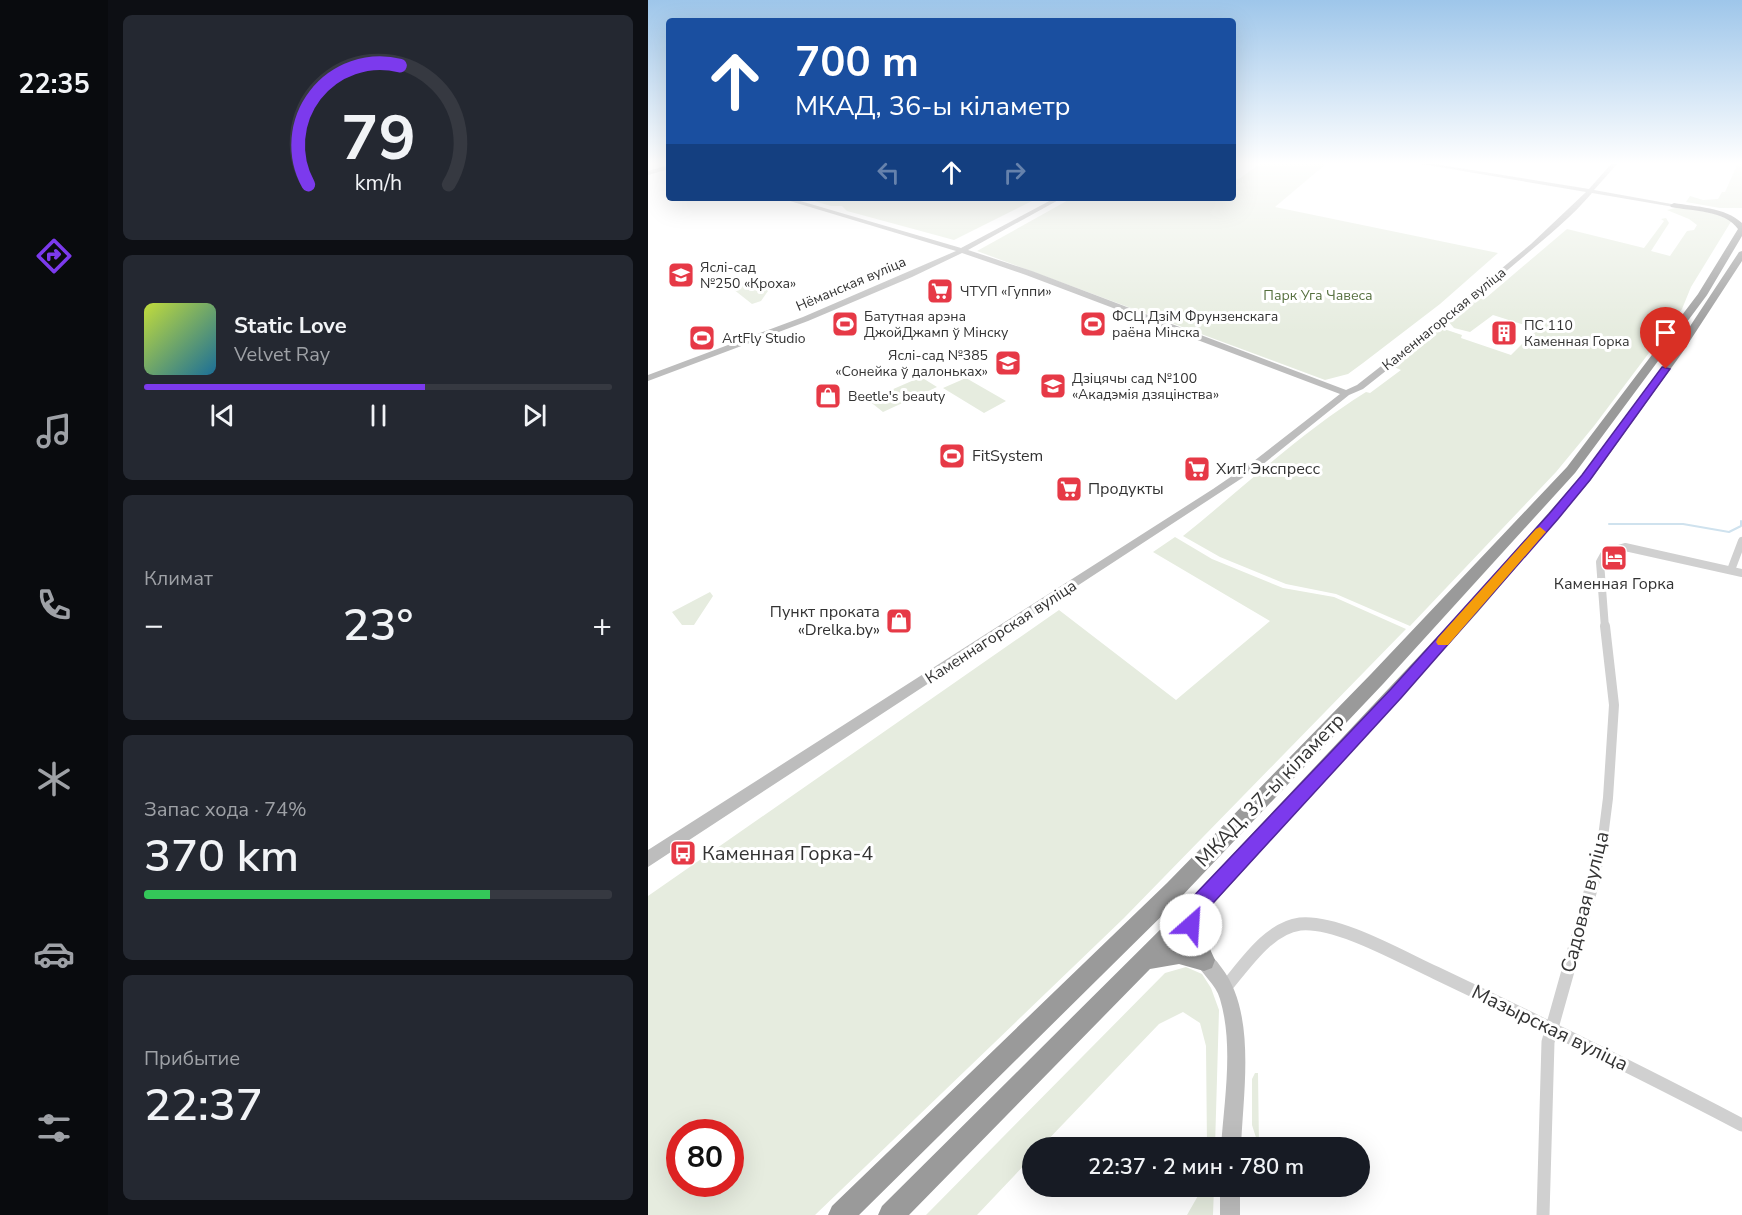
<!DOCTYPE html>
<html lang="ru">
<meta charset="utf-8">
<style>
body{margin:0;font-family:"Nunito Sans",sans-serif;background:#242831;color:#f1f3f6;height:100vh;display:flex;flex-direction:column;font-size:22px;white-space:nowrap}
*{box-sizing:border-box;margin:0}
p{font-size:20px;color:#9ea1a6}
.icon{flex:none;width:33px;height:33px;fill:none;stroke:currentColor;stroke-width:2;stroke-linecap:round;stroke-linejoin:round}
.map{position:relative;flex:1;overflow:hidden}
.sheet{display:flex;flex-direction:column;gap:15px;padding:15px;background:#0d0f14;width:540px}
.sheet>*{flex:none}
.guide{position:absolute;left:18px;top:18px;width:570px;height:183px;border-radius:6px;box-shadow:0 6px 24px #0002;background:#1a4fa0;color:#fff;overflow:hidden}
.speed{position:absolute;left:18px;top:1119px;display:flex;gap:12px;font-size:30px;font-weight:700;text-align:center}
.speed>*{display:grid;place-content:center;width:78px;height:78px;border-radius:50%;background:#171b24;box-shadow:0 6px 24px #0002;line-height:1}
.speed .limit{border:9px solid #d22;background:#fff;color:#111}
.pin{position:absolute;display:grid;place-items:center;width:51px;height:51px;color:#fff;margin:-62px -26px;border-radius:50% 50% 50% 0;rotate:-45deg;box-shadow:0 0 6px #0007}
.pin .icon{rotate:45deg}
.me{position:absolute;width:66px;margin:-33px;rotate:26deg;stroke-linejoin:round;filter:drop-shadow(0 0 4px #0008)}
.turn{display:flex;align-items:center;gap:21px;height:126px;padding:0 30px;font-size:27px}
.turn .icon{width:78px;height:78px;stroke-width:2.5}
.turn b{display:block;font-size:42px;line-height:51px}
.lanes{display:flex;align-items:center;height:57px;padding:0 30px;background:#0003;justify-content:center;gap:30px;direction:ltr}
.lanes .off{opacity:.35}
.big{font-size:45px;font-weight:600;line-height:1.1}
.sheet .tile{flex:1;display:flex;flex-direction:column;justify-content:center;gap:9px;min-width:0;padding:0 21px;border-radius:9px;background:#242831}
.sheet .dial{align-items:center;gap:0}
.dial svg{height:156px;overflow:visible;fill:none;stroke:#363941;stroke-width:7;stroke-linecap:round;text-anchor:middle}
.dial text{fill:#f1f3f6;stroke:none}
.song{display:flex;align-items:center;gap:18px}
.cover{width:72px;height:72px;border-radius:9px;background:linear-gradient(135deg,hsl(70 70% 55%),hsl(200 70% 35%))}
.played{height:6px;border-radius:3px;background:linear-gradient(90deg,#7c3aed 60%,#363941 60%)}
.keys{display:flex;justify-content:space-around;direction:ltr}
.heat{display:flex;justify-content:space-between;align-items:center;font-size:33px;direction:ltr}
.charge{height:9px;border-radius:4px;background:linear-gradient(90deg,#34c759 74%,#363941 0)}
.trip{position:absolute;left:374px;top:1137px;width:348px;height:60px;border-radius:30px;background:#171b24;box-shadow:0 6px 24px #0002;font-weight:600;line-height:60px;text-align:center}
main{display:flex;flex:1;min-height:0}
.menu{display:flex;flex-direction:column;width:108px;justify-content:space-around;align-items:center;background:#090b0e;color:#9ea1a6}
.menu .icon{width:42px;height:42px}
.menu .active{color:#7c3aed}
.menu b{font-size:27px;color:#f1f3f6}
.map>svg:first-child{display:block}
</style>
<main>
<nav class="menu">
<b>22:35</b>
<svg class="icon active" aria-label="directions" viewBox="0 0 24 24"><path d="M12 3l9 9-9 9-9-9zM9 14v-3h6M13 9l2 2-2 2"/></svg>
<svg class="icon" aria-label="music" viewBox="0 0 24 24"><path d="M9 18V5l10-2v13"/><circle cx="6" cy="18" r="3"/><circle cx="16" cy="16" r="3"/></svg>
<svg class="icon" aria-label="phone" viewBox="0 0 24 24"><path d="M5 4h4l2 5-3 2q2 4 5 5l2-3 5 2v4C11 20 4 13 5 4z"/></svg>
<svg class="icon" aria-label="climate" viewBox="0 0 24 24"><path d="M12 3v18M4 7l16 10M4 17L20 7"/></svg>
<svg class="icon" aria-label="car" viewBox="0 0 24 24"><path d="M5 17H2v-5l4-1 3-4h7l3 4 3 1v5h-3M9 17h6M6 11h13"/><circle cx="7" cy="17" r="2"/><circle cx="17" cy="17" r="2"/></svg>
<svg class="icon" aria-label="filters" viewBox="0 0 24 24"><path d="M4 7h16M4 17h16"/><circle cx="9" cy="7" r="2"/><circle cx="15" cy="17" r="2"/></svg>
</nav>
<section class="sheet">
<div class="tile dial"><svg viewBox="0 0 100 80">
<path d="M14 69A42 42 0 1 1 86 69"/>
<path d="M14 69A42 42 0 0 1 61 8" stroke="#7c3aed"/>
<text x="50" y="56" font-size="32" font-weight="700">79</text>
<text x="50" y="72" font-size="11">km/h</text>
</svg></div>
<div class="tile">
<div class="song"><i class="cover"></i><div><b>Static Love</b><p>Velvet Ray</p></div></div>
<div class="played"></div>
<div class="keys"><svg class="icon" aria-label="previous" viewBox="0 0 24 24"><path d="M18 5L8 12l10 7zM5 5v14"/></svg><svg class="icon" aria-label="pause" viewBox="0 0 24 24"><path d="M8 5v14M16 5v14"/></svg><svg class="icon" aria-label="next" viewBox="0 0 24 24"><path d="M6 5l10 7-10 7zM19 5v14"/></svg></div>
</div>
<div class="tile"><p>Климат</p>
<div class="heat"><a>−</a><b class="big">23°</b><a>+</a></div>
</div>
<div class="tile"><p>Запас хода · 74%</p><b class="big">370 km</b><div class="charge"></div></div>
<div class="tile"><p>Прибытие</p><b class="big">22:37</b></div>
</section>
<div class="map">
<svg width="1094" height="1215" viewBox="0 0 1094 1215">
<rect width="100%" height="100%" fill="#fff"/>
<!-- green -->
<path fill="#e6ecdf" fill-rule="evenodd" d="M 613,163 L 679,163 L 627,207 L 850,253 L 792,304 L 715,363 L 700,374 L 677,380 L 329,251 L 424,198 L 585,198 L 585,178 L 591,179 Z
M 1090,163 L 1094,163 L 1094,208 L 1072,208 L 1038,202 L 1042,196 L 1055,200 L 1070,199 L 1074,192 L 1077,192 Z
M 156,198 L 390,198 L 306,240 L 199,211 L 194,206 L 183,206 Z
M 1032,207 L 1068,214 L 1084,220 L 1043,287 L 1034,309 L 946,426 L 908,472 L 762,626 L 688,594 L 638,584 L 572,557 L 535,536 C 595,488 652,433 718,392 L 722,393 L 753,370 L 746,367 L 754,358 L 789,330 L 799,330 L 814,335 L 813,338 L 863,355 L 889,329 L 845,315 L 822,332 L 806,328 L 800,321 L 831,295 L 839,297 L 919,229 L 996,248 L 1016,221 L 1013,219 L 1018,218 L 1021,223 L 1003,251 L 1022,256 L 1039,231 L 1046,230 L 1049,225 L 1041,219 L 1019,210 Z
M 100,284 L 109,290 L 116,288 L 120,291 L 113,301 L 104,304 L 85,289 Z
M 273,377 L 289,387 L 235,412 L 220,400 Z
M 318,378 L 358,401 L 336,413 L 295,388 Z
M 527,537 L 564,559 L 635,588 L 686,597 L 758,629 L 476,918 L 167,1215 L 0,1215 L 0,896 L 411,610 L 528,700 L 622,621 L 505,552 ZM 82,1132 L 82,1184 L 32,1184 L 32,1132 Z
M 62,592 L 65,596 L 46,625 L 34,625 L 24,612 Z
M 538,967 L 554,974 L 563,988 L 571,1010 L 567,1147 L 559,1147 L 558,1046 L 552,1023 L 535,1012 L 511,1024 L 393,1147 L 384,1148 L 384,1157 L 329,1215 L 278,1215 L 517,973 Z
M 607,1073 L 610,1073 L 611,1147 L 604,1125 L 604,1079 Z
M 555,1187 L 566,1187 L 565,1215 L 539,1215 Z"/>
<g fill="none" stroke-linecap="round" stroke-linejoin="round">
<!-- stream -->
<path stroke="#cfe2ee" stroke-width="2" d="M 961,524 L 1035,524 L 1081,532 L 1093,526 L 1093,521"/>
<!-- street-far2 -->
<path stroke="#d0d0d0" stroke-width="8" d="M 1083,570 L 1094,541
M 957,628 L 952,562 L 957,553 L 977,547 L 1094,573"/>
<!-- street-far1 -->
<path stroke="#d0d0d0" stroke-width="10" d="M 944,883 L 953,853 L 960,798 L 966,705 L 957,626"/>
<!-- street -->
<path stroke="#d0d0d0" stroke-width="13" d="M 577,988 C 596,966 620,928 652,924 C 689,920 753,957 788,973 C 891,1022 993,1072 1094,1125
M 895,1215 L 900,1042 L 945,882"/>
<!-- secondary -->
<path fill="#bdbdbd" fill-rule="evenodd" d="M 768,163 L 780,163 L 941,189 L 964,163 L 970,163 L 946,190 L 1029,205 L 1026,207 L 944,193 C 920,221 890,244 862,268 C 814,310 765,350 715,389 L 701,395 L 614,465 L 0,867 L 0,850 L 565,489 L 606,461 L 692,394 L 378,275 L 314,253 L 264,277 L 160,321 L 0,381 L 0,375 L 155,317 L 308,251 L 132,198 L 142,198 L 313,248 L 407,198 L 414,198 L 320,250 L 384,271 L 698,390 L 709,385 L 788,323 L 883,244 L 938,192 Z
M 21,165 L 21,169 L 0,175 L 0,171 Z
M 556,951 C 564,955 568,960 573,967 C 609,1013 595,1092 593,1148 L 573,1148 C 576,1100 586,1046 572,999 C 568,984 553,974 547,960 L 550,954 Z
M 572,1186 L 592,1186 L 592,1215 L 572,1215 Z"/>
<!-- highway -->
<path fill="#9a9a9a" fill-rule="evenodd" d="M 1026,203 C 1048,207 1077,207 1094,223 L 1094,236 L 1059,295 L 927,473 L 735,684 L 533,897 L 211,1215 L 180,1215 L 184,1206 L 519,883 L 723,674 L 919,467 L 1050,294 L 1090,229 C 1077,210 1043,211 1023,207 L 1022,205 Z
M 1094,251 L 1094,261 L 1034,353 L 942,481 L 830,612 L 556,914 L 556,936 L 567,960 L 564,968 L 556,971 L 531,964 L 502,969 L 261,1215 L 230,1215 L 234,1206 L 540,902 L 820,604 L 934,475 L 1025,352 L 1091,252 ZM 535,936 L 537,944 L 528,943 Z"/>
</g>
<!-- sky -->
<linearGradient id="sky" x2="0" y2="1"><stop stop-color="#9ec6ea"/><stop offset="0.49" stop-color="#fff"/><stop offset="1" stop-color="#fff" stop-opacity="0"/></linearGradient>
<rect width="1094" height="333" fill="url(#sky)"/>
<!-- route -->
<path fill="#7c3aed" stroke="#51269a" stroke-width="1.5" d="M 1014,367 L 1022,369 L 942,480 L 910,519 L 753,698 L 555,914 L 550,932 L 543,934 L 536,932 L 534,925 L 540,902 L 743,689 L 901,514 L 934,475 Z"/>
<!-- slow -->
<path fill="#f59e0b" d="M 892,527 L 898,532 L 896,534 L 800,645 L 790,645 L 788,642 L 790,638 L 888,529 Z"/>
<!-- icons -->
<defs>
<symbol id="school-square" viewBox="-11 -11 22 22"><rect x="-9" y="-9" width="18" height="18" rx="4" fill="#e63946" stroke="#fff"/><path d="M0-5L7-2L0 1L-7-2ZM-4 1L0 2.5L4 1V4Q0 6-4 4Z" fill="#fff"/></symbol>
<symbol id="supermarket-square" viewBox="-11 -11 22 22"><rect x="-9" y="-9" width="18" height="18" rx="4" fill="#e63946" stroke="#fff"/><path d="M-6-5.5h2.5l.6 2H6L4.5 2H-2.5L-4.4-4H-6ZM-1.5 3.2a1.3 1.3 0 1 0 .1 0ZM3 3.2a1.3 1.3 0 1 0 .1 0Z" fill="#fff"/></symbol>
<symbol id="stadium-square" viewBox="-11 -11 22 22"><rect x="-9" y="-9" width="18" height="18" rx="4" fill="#e63946" stroke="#fff"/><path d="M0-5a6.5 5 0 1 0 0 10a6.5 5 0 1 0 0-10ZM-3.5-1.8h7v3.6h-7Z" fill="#fff"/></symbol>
<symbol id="building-square" viewBox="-11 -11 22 22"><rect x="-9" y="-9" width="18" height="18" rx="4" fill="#e63946" stroke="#fff"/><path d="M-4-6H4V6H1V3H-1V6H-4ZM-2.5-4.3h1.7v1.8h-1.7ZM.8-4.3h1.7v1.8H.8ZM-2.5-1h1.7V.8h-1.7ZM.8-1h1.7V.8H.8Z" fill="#fff"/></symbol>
<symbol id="shop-square" viewBox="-11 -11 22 22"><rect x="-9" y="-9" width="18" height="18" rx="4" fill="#e63946" stroke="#fff"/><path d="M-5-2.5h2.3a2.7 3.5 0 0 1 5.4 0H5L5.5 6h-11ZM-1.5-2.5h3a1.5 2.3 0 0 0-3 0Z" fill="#fff"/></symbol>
<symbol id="hotel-square" viewBox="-11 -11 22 22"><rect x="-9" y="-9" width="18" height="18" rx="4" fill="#e63946" stroke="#fff"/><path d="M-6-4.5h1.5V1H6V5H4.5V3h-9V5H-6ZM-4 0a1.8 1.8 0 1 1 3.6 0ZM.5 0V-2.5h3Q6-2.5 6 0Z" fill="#fff"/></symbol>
<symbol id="bus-square" viewBox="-11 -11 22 22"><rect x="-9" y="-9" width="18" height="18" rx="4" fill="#e63946" stroke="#fff"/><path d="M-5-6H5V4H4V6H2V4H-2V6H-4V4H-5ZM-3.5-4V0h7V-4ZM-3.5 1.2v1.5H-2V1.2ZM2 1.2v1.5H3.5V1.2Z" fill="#fff"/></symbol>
</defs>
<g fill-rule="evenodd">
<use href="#school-square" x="18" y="260" width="30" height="30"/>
<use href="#supermarket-square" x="277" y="276" width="30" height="30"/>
<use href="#stadium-square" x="182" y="309" width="30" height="30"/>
<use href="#stadium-square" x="430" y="309" width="30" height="30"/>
<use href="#building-square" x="841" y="318" width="30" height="30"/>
<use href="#stadium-square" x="39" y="323" width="30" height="30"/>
<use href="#school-square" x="345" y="348" width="30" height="30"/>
<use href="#school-square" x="390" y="371" width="30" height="30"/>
<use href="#shop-square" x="165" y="381" width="30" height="30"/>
<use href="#stadium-square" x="289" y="441" width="30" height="30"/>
<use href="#supermarket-square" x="534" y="454" width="30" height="30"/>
<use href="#supermarket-square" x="406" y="474" width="30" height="30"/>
<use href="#hotel-square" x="951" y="543" width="30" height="30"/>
<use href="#shop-square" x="236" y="606" width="30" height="30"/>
<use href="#bus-square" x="20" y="838" width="30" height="30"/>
</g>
<g text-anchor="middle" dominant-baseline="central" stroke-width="6" stroke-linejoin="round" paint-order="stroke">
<!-- far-poi labels -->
<g font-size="14" fill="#333" stroke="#fff" text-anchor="start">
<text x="52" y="267">Яслі-сад<tspan x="52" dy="16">№250 «Кроха»</tspan></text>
<text x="312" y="291">ЧТУП «Гуппи»</text>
<text x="216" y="316">Батутная арэна<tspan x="216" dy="16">ДжойДжамп ў Мінску</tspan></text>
<text x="464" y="316">ФСЦ ДзіМ Фрунзенскага<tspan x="464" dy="16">раёна Мінска</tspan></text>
<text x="876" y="325">ПС 110<tspan x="876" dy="16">Каменная Горка</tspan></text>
<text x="74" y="338">ArtFly Studio</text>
<text x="340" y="355" text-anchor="end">Яслі-сад №385<tspan x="340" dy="16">«Сонейка ў далоньках»</tspan></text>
<text x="424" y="378">Дзіцячы сад №100<tspan x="424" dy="16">«Акадэмія дзяцінства»</tspan></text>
<text x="200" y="396">Beetle's beauty</text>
</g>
<!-- far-street labels -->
<g font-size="14" fill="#333" stroke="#fff">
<text transform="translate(203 284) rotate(-23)">Нёманская вуліца</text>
<text transform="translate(796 319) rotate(-39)">Каменнагорская вуліца</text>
</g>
<!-- far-park labels -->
<g font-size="14" fill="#56703f" stroke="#fff">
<text x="670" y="295">Парк Уга Чавеса</text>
</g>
<!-- poi labels -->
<g font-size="16" fill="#333" stroke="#fff" text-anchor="start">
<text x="324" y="456">FitSystem</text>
<text x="568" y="469">Хит! Экспресс</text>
<text x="440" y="489">Продукты</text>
<text x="966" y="584" text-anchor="middle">Каменная Горка</text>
<text x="232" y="612" text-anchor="end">Пункт проката<tspan x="232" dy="18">«Drelka.by»</tspan></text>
</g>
<!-- street labels -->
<g font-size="16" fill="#333" stroke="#fff">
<text transform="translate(353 632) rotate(-33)">Каменнагорская вуліца</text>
</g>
<!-- near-street labels -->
<g font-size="20" fill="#333" stroke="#fff">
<text transform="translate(622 790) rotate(-46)">МКАД, 37-ы кіламетр</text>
<text transform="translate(937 902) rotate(-76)">Садовая вуліца</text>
<text transform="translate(902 1028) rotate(26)">Мазырская вуліца</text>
</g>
<!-- near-poi labels -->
<g font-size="20" fill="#333" stroke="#fff" text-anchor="start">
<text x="54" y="853">Каменная Горка-4</text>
</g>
</g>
</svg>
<div class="speed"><div class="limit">80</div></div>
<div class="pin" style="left:1018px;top:369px;background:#d93025"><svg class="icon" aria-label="arrive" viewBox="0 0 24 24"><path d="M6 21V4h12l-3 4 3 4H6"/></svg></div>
<svg class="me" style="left:543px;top:925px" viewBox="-20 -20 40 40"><circle r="19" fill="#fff"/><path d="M0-13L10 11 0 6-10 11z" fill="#7c3aed"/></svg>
<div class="trip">22:37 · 2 мин · 780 m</div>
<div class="guide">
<div class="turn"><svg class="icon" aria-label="ahead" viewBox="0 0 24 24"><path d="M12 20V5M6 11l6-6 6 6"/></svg><div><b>700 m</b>МКАД, 36-ы кіламетр</div></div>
<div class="lanes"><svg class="icon off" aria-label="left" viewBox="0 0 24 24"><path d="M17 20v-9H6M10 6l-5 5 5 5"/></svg><svg class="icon" aria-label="ahead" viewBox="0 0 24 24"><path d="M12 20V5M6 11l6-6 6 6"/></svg><svg class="icon off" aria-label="right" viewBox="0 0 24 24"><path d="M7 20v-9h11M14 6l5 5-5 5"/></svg></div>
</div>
</div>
</main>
